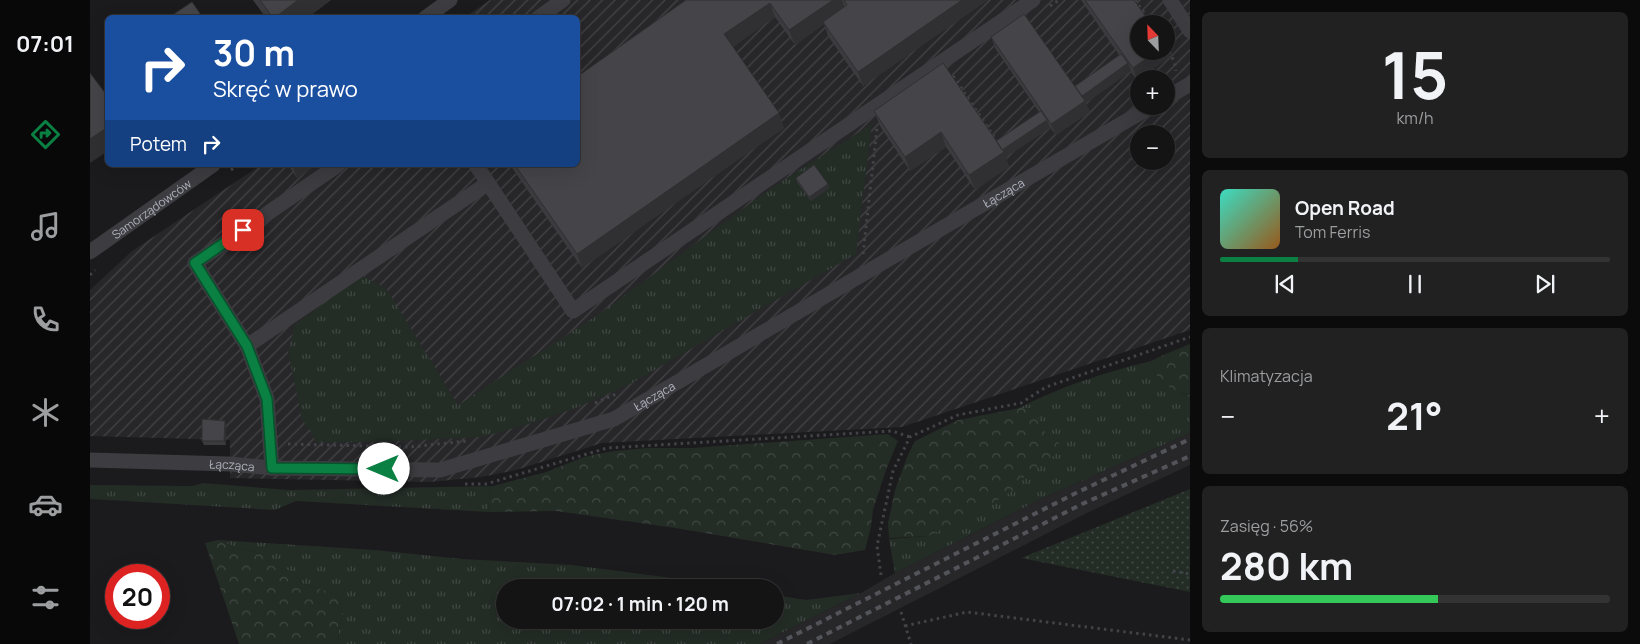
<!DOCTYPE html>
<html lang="pl">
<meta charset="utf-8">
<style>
body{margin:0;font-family:Manrope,sans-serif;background:#212122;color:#f1f3f6;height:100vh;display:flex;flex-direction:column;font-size:19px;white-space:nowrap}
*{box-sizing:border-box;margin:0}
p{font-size:16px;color:#9d9ea0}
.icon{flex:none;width:28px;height:28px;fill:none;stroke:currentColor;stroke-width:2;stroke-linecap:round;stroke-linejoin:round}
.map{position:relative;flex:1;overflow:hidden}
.sheet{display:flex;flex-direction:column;gap:12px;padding:12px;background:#0b0b0c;width:450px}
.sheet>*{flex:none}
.guide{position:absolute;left:15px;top:15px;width:475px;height:152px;border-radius:8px;box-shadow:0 5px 20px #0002,0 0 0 1px #333334;background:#1a4fa0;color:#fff;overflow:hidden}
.needle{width:32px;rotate:337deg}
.buttons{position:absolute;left:1040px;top:15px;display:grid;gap:10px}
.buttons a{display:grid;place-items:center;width:45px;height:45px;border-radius:50%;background:#141415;box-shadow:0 5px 20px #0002,0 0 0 1px #333334;font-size:25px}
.speed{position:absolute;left:15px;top:564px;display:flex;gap:10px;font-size:25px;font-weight:700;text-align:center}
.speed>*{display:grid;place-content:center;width:65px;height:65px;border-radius:50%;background:#141415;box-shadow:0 5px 20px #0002,0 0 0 1px #333334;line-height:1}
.speed .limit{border:8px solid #d22;background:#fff;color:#111}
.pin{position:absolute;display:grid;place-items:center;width:42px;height:42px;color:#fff;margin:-21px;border-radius:10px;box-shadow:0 2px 8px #0006}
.me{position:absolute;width:55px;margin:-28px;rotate:270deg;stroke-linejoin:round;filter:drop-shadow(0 0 4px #0008)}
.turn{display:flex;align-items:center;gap:18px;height:105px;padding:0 25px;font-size:22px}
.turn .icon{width:65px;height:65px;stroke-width:2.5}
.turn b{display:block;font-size:35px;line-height:42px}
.then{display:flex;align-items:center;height:48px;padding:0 25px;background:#0003;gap:10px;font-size:19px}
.big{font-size:38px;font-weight:700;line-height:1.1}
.sheet .widget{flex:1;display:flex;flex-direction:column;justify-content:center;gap:8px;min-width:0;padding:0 18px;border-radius:8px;background:#212122}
.sheet .dial{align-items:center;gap:0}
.dial b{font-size:65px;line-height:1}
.song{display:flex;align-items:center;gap:15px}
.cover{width:60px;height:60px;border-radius:8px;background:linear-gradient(135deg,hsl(170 70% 55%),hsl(30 70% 35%))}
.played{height:5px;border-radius:2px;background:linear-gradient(90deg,#0b8043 20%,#333334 20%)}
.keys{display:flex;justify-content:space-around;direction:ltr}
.heat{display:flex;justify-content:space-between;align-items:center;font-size:28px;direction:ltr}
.charge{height:8px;border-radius:4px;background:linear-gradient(90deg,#34c759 56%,#333334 0)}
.trip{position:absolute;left:406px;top:579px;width:288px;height:50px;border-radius:25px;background:#141415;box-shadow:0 5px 20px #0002,0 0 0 1px #333334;font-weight:700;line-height:50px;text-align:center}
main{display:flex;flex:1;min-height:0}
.tabs{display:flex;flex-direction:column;width:90px;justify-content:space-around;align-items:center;background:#080808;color:#9d9ea0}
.tabs .icon{width:35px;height:35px}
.tabs .current{color:#0b8043}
.tabs b{font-size:22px;color:#f1f3f6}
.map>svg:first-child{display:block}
</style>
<main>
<nav class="tabs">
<b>07:01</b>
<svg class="icon current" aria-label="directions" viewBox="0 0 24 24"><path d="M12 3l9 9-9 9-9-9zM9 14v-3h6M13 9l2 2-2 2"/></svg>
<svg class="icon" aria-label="music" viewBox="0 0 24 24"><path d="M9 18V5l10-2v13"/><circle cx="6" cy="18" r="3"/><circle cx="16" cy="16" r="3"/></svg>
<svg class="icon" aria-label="phone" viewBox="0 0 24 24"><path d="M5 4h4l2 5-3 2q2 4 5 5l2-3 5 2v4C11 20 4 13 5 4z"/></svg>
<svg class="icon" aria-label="climate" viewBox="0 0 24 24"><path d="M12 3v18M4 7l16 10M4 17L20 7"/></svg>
<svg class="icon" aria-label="car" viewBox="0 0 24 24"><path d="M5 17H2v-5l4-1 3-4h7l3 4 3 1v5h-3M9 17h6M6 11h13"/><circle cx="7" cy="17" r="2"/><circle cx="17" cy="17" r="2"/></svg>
<svg class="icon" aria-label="filters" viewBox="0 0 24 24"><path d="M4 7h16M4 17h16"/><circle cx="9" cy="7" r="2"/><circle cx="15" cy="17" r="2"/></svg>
</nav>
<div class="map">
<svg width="1100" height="644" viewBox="0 0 1100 644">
<defs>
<pattern id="industrial-furrows" width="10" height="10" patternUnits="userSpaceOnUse" patternTransform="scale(1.25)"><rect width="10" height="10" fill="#272629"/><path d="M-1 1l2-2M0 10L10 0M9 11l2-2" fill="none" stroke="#444346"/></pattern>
<pattern id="grass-tufts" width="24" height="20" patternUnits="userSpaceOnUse" patternTransform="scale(1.25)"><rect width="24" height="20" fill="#242c26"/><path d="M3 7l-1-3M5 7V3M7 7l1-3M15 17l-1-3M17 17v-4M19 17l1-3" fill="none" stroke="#414844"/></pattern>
<pattern id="forest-crowns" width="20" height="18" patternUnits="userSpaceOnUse" patternTransform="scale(1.25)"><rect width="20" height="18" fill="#242c26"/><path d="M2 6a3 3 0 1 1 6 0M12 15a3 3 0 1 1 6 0" fill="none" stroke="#414844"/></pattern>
<pattern id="garden-dots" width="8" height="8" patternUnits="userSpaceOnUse" patternTransform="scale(1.25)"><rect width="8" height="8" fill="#242c26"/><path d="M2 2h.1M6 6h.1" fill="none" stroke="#414844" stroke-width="1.8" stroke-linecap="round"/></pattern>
</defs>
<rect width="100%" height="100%" fill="#1b1a1c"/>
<!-- built -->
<path fill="#272629" d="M 1100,433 L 1100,465 L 997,513 L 740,644 L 670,644 L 771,593 L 805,573 L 951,499 Z"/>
<!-- industrial -->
<path fill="url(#industrial-furrows)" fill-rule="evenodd" d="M 400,0 L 1100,0 L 1100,330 L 812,427 L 512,443 L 426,470 L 391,477 L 340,482 L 140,478 L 140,440 L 0,436 L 0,290 L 42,251 L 171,165 L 488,165 L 488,18 L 375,17 ZM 1049,24 L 1076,24 L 1076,51 L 1049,51 ZM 1049,79 L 1076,79 L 1076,106 L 1049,106 ZM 1049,134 L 1076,134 L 1076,161 L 1049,161 Z"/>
<!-- grass -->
<path fill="url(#grass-tufts)" d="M 782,124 L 766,254 L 542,383 L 491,406 L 446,422 L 392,437 L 285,442 L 226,442 L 212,419 L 198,352 L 205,324 L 273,276 L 296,288 L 368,405 L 509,314 L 684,186 Z
M 1061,361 L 1065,373 L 1093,394 L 1100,395 L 1100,433 L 951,499 L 805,573 L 799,539 L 839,536 L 929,487 L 935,474 L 970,443 L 956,435 L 943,409 L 929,408 C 972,386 1015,372 1061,361 Z
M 113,483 L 199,490 L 403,486 L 400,490 L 398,512 L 206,501 L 185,510 L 0,499 L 0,485 L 102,486 Z
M 128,540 L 285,550 L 372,559 L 482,565 L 582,578 L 634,587 L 415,588 L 415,620 L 685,620 L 685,595 L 716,600 L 771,593 L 670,644 L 248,644 L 249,630 L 253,613 L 248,595 L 211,583 L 204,572 L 180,565 L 172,554 L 148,548 Z"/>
<!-- forest -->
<path fill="url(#forest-crowns)" d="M 1100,344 L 1100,395 C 1087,393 1072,384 1065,373 C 1063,370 1062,365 1061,361 L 1073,355 Z
M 929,408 L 943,408 L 956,434 L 971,444 L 965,455 L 936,474 L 929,487 L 901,504 L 839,536 L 799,538 L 798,523 L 805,490 L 817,457 L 825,441 L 868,420 Z
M 798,434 L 808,441 L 796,470 L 783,510 L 781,527 L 775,550 L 745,555 L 585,528 L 466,511 L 398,512 L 400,490 L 403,486 L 456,472 L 494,457 L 523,451 L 557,448 L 602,448 Z
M 128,540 L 148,548 L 172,554 L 180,565 L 204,572 L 211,583 L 248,595 L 253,613 L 249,630 L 248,644 L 149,644 L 115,543 Z"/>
<!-- garden -->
<path fill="url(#garden-dots)" d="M 1100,489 L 1100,592 L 931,558 Z"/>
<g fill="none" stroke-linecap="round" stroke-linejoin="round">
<!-- path -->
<path stroke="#424348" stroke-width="3" stroke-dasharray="2.5 4" stroke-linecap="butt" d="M 1045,0 L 1062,24
M 960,6 L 969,0
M 1076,46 L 1084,61 L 1086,71
M 863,76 L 904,137
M 141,170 L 148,165
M 773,254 L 787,128
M 0,275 L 5,270
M 505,403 L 526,394
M 198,444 L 320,447 L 377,441
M 375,484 L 396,484 L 517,448 L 802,431 L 820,437
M 1083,571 L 1100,574
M 791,575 L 787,546 L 803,471 L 820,437 L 868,415 L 931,403 L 956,387 L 1100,337
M 811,612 L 821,644
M 815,626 L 877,612 L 1100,640"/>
<!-- minor -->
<g stroke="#3c3c41" stroke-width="15">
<path d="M 1080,0 L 1100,31"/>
<path d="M 335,18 L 360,0"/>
<path d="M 448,18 L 473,0"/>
<path d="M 1076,98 L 1100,84"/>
<path d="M 398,183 L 483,311 L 943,0"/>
<path id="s1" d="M 0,252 L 123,165"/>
<path d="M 157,346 L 105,263 L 248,165"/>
<path id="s2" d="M 0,460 L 140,464 L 182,468 L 350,470 L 524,419 L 1062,106"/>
<path d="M 182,468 L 177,399 L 157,346 L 398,183 L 386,165"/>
</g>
<!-- rail -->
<path stroke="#53545a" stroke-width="4" stroke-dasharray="6 5" stroke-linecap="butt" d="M 687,644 L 986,493 L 1100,439
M 717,644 L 992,504 L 1100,456"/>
</g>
<!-- wall -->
<path fill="#3b3b3f" d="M 163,0 L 241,0 L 217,18 L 176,18 Z
M 596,0 L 898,0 L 773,86 L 738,36 L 734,24 L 705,45 L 685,17 L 643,47 L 694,128 L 492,268 L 420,165 L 488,165 Z
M 991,0 L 1044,0 L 1076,51 L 1076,46 L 1080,57 L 1047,80 L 1040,71 L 1041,71 L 996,103 L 1000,112 L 966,135 L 959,126 L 960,128 L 916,157 L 919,167 L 885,190 L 856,147 L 820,171 L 790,126 L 784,111 L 906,141 L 949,112 L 905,48 L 901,37 L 985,86 L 1029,55 Z
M 198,165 L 226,165 L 207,178 Z
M 706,178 L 738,184 L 739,188 L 721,201 L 707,182 Z
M 136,425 L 136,445 L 114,445 L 112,441 Z"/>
<!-- shaded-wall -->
<path fill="#303033" d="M 208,0 L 241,0 L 217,18 L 184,18 Z
M 743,0 L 752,0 L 755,10 L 733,22 L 734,24 L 705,45 L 699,30 Z
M 872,0 L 898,0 L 773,86 L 768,72 Z
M 680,3 L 685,17 L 640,49 L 634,34 Z
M 1076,46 L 1080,57 L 1047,80 L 1043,68 L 1067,51 L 1076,51 Z
M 1038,63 L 1041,71 L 996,103 L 1000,112 L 966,135 L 961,124 L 991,97 Z
M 689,113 L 694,128 L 492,268 L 487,254 Z
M 957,120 L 960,128 L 916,157 L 919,167 L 885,190 L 879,175 L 911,151 Z
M 18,127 L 18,151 L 0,163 L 0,139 Z
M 851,132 L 856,147 L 820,171 L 815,157 Z
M 205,165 L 226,165 L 207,178 L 203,167 Z
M 738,184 L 739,188 L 721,201 L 719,197 Z
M 135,421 L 136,425 L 136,445 L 134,441 Z"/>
<!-- building -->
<path fill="#454549" stroke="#303033" d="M 170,0 L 208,0 L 184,18 L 183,18 Z
M 596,0 L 743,0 L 699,30 L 680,3 L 634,34 L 689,113 L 487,254 L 425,165 L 488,165 L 488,76 Z
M 754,0 L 872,0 L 768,72 L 733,22 L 757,5 Z
M 995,0 L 1044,0 L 1061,24 L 1049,24 L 1049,51 L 1067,51 L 1043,68 Z
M 102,2 L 113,18 L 78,18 Z
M 934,14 L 995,101 L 961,124 L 901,37 Z
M 1031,54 L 1038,63 L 992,96 L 985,86 Z
M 853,63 L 914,152 L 879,175 L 851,132 L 815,157 L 784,111 Z
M 0,73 L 18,97 L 18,127 L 0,139 Z
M 951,111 L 957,120 L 912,150 L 906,141 Z
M 724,165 L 738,184 L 719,197 L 706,178 Z
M 112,419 L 135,421 L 134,441 L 112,441 Z"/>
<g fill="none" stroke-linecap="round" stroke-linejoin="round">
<defs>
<path id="route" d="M 153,230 L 105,263 L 157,346 L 177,399 L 182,468 L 294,469"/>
</defs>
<!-- route casing -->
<use href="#route" stroke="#07532c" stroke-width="12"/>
<!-- route -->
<use href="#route" stroke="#0b8043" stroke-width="9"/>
</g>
<g text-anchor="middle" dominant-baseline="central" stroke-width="5" stroke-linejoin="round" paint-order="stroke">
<!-- street labels -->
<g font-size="12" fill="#aeb0bb" stroke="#151517">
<text stroke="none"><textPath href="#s2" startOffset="982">Łącząca</textPath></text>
<text stroke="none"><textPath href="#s1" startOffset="75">Samorządowców</textPath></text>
<text stroke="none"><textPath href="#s2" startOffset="578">Łącząca</textPath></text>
<text stroke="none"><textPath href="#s2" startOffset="142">Łącząca</textPath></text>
</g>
</g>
</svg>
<div class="buttons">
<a><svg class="needle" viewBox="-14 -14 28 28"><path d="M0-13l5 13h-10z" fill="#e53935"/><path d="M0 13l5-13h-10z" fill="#9d9ea0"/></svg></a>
<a>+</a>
<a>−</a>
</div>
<div class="speed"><div class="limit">20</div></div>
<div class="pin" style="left:153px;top:230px;background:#d93025"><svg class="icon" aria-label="arrive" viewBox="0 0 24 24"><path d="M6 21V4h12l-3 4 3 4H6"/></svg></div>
<svg class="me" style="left:294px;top:469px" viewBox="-20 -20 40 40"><circle r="19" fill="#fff"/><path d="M0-13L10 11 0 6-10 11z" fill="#0b8043"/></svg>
<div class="trip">07:02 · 1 min · 120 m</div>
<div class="guide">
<div class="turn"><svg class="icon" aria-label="right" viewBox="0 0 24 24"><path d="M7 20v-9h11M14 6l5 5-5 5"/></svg><div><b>30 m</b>Skręć w prawo</div></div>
<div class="then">Potem<svg class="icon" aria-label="right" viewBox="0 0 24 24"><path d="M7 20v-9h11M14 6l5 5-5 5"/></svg></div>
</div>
</div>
<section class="sheet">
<div class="widget dial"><b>15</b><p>km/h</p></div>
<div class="widget">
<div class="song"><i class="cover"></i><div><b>Open Road</b><p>Tom Ferris</p></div></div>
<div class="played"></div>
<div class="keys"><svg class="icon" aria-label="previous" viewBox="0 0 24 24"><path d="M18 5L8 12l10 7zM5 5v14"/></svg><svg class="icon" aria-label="pause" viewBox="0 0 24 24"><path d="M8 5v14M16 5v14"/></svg><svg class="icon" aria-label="next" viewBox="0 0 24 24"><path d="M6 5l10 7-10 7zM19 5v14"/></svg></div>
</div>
<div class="widget"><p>Klimatyzacja</p>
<div class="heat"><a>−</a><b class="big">21°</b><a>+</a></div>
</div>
<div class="widget"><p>Zasięg · 56%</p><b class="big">280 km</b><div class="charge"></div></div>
</section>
</main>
